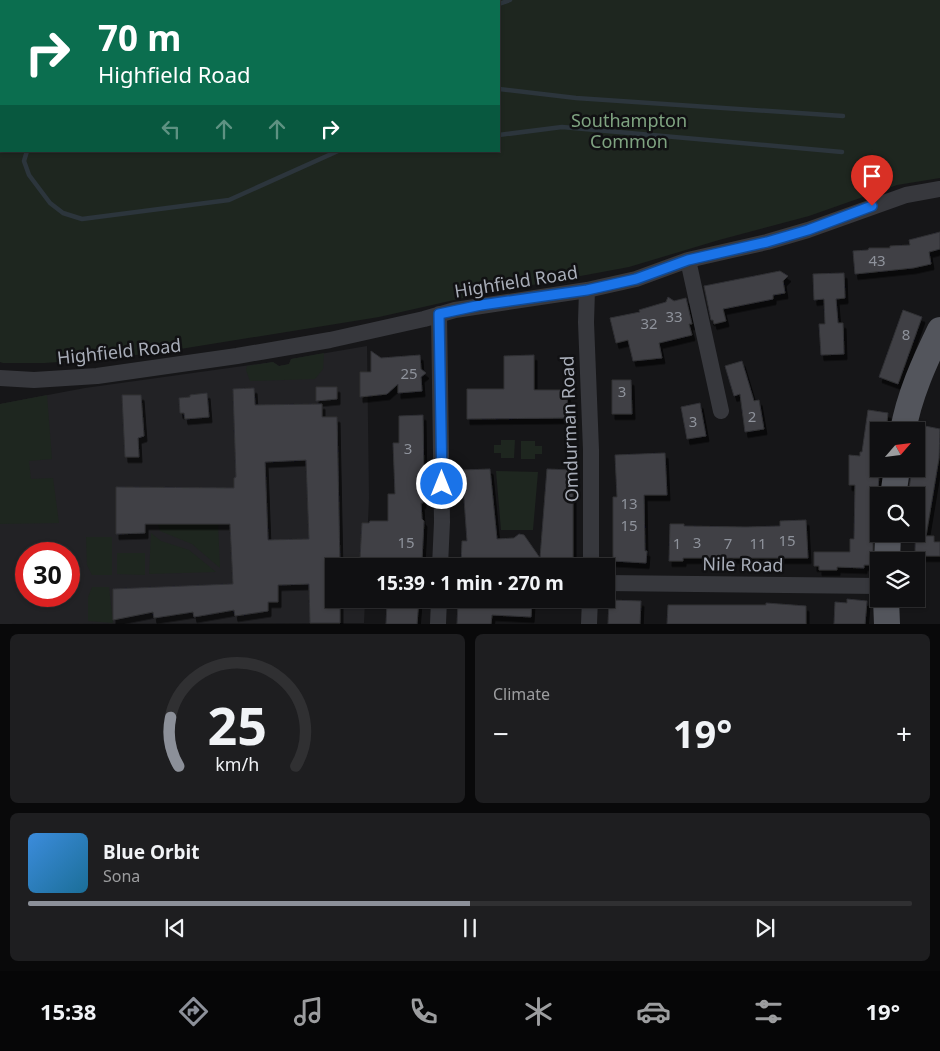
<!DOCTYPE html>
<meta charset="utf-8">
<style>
body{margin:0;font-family:"Noto Sans",sans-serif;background:#1e1e20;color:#f1f3f6;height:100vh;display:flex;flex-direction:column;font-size:19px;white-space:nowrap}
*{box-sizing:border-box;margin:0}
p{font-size:16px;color:#9c9d9f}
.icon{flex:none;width:28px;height:28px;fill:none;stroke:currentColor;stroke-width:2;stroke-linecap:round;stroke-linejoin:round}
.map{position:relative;height:624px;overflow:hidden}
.details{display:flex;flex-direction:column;gap:10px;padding:10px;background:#09090a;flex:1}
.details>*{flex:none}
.banner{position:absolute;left:0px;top:0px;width:500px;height:152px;box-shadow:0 1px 4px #0004,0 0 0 1px #303032;background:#0b6e4f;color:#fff;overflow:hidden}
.needle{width:32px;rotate:62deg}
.buttons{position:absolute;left:870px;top:422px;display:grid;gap:10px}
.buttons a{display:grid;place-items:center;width:55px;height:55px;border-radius:0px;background:#101012;box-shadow:0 1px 4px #0004,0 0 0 1px #303032;font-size:25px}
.speed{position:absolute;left:15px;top:542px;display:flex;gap:10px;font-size:25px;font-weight:700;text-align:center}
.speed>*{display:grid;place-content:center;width:65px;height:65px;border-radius:50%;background:#101012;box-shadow:0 1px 4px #0004,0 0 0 1px #303032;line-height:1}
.speed .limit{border:8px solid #d22;background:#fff;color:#111}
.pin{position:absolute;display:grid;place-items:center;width:42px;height:42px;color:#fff;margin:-51px -21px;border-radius:50% 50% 50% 0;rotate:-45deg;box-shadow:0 0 5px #0007}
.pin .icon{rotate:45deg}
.me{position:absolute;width:55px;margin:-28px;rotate:0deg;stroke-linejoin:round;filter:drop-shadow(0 0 4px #0008)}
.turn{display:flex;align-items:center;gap:18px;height:105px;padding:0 15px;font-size:22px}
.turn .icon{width:65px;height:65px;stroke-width:2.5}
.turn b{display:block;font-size:35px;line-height:42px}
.lanes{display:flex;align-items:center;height:48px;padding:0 15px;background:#0003;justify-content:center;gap:25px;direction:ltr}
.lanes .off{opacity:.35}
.big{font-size:38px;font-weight:700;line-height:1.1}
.details .tile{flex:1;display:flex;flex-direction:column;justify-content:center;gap:8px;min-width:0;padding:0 18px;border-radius:8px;background:#1e1e20}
.details .dial{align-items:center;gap:0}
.dial svg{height:130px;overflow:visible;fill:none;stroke:#303032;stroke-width:7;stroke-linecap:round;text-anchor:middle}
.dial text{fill:#f1f3f6;stroke:none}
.song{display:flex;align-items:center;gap:15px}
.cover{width:60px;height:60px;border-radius:8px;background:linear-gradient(135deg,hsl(210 70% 55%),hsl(200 70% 35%))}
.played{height:5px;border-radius:2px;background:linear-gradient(90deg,#8c9099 50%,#303032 50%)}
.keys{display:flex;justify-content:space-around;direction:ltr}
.heat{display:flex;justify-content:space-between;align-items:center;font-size:28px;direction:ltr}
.details .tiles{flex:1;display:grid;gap:10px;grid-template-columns:1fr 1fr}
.tile:last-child{grid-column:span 2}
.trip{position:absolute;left:325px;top:558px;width:290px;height:50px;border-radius:0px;background:#101012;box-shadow:0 1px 4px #0004,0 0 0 1px #303032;font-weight:700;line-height:50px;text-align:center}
.dock{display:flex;height:80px;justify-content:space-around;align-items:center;background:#060607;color:#9c9d9f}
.dock .icon{width:35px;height:35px}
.dock .active{color:#8c9099}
.dock b{font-size:22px;color:#f1f3f6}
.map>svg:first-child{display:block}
</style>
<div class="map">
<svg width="940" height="624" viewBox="0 0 940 624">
<defs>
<filter id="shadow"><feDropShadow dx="3" dy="5.5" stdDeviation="0" flood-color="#0009"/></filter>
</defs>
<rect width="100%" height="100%" fill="#161618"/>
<!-- built -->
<path fill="#222225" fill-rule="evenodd" d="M 367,346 L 369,498 L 366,566 L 334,566 L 334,599 L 365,599 L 364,623 L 0,624 L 0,404 L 85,388 L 273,362 L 279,366 L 286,365 L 289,364 L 291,359 ZM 26,554 L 69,554 L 69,596 L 26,596 Z"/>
<!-- green -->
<path fill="#1e261f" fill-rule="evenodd" d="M 0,0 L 940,0 L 940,178 L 897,185 L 809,216 L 719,240 L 629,267 L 463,298 L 379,317 L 168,351 L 105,359 L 44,363 L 3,363 L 0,362 ZM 1,1 L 499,1 L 499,151 L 1,151 Z
M 324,353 L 323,369 L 315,379 L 250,381 L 246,370 L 247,366 L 273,362 L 279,366 L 289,364 L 291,359 Z
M 47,395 L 52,459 L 29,461 L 31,479 L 53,478 L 59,523 L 0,524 L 0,404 Z
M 501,440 L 515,440 L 514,458 L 501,458 L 501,453 L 494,453 L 494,445 L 501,445 Z
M 521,441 L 535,441 L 535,446 L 542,446 L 542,454 L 535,454 L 535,459 L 521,459 Z
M 496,471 L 538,472 L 533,530 L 501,530 Z
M 158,524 L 218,524 L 220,568 L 192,544 L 160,531 Z
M 151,533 L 161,541 L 189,550 L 216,572 L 149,574 Z
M 86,537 L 112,537 L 112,575 L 92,575 L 87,565 Z
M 117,553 L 145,553 L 145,575 L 117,574 Z
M 92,587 L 109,587 L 113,623 L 88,621 L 88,597 Z"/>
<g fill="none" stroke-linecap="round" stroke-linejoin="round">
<!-- stream -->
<path stroke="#2c353c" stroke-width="4.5" d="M 414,1 L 414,0
M 499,4 L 510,0
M 499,89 L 576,98 L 843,116
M 499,135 L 562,127 L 842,152
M 27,151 L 24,161 L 29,175 L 50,203 L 63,213 L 82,219 L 229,200 L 338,151"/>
</g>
<!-- building -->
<path fill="#404145" stroke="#303034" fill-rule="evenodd" filter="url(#shadow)" d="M 940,232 L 940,249 L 929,252 L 931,264 L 913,268 L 855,274 L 853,251 L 868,250 L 869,248 L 890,248 L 890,246 L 910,245 L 909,240 Z
M 780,271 L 788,276 L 783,281 L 785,293 L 773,295 L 773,299 L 723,309 L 726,321 L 714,324 L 713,320 L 711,320 L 704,286 Z
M 844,273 L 845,298 L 836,299 L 838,323 L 843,323 L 844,354 L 821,355 L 819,324 L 825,324 L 824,299 L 814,300 L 813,274 Z
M 668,297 L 674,301 L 686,298 L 692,324 L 689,324 L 692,335 L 659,343 L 662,358 L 633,361 L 628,340 L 616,343 L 610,318 L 640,312 L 639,310 L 666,302 Z
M 903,310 L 922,317 L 898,384 L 879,377 Z
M 371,351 L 381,358 L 420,355 L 421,369 L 426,373 L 421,377 L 422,391 L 398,393 L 398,384 L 387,394 L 360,397 L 360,372 L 371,372 Z
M 534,355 L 534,390 L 567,390 L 568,418 L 467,419 L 467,389 L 504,389 L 504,356 Z
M 742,361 L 754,401 L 759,400 L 764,429 L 745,432 L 740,394 L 734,396 L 725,366 Z
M 612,380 L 631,380 L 632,414 L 612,414 Z
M 316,387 L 337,387 L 337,399 L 316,401 Z
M 254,388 L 255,405 L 322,404 L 322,417 L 337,417 L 340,566 L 334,566 L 334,599 L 340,599 L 340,623 L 310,623 L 309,584 L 278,585 L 278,602 L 268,602 L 268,611 L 235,616 L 234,610 L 194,617 L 193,612 L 154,618 L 153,612 L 113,620 L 113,589 L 233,584 L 230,524 L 145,524 L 145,533 L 116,534 L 116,487 L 234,488 L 234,478 L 236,477 L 233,389 ZM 306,460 L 309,539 L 268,540 L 265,462 Z
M 207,393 L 209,417 L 185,419 L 184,413 L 180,413 L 179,398 L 190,397 L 190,395 Z
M 122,395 L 141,395 L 144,436 L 138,438 L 139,457 L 125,457 Z
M 700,403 L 706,436 L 687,439 L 681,407 Z
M 868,410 L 888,413 L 886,431 L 879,431 L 879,475 L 878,489 L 877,489 L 876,526 L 873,537 L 873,565 L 864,565 L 864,568 L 837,567 L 837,570 L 819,570 L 819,566 L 814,566 L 814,552 L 850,552 L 850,539 L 854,539 L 855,485 L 849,485 L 849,455 L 860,456 L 860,452 L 862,452 Z
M 423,415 L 424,484 L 422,484 L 423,503 L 421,503 L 422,519 L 424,521 L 422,560 L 420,562 L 360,559 L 362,523 L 369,523 L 370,521 L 388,521 L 388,494 L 395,494 L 393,443 L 399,443 L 399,416 Z
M 920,425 L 940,429 L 939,458 L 926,536 L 934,536 L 934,542 L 940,542 L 940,556 L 915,556 L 916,496 L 908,496 L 912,469 L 916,470 L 916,437 Z
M 665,453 L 667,495 L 644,495 L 645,551 L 647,551 L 646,563 L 613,561 L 613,497 L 617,497 L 615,455 Z
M 490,469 L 497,539 L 514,538 L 519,534 L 524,535 L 540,558 L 547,469 L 573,470 L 573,566 L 461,566 L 462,541 L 467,541 L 462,470 Z
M 806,520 L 808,558 L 683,558 L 683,561 L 669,561 L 670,524 L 684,524 L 684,526 L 746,527 L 780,526 L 780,521 Z
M 399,599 L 419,599 L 417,624 L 386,624 L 387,602 L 399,603 Z
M 847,599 L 867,601 L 865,624 L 834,624 L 835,602 L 847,603 Z
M 515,600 L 532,601 L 531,617 L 492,615 L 491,624 L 457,624 L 458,602 L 515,604 Z
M 609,600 L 641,601 L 640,624 L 608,624 Z
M 766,603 L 806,606 L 806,624 L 667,624 L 668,605 L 766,605 Z"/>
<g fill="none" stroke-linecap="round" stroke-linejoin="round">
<!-- street -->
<path stroke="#37383d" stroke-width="16" d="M 688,260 L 721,411
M 587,290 L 586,322 L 591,450 L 591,566
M 439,314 L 442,522 L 440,566
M 0,378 L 34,380 L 97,376 L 237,356 L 330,340 L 424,319 L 455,310 L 587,290 L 636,279 L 688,260 L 767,242 L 808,230 L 906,195 L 940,189
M 606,583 L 879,586
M 438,624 L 439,599
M 589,624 L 590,599"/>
<!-- primary -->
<path stroke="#53555c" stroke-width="26" d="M 161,1 L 163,0
M 0,100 L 1,99
M 903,431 C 909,396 924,363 940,330
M 893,496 L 897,469
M 887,561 L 888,534
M 886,599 L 887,624"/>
</g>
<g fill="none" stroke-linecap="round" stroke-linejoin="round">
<defs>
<path id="route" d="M 442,484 L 439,314 L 481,305 L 587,290 L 636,279 L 688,260 L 767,242 L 808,230 L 872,206"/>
</defs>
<!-- route casing -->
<use href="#route" stroke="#114b97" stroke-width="12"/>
<!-- route -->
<use href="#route" stroke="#1a73e8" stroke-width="9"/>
</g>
<g text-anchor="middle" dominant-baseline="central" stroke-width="5" stroke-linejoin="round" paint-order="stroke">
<!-- number labels -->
<g font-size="15" fill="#8e929b">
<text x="877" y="260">43</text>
<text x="674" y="316">33</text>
<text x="649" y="323">32</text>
<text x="906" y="334">8</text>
<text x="409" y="373">25</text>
<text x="622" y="391">3</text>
<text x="752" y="416">2</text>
<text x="693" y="421">3</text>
<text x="408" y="448">3</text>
<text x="629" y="503">13</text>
<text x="629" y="525">15</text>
<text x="787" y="540">15</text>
<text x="406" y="542">15</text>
<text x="697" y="542">3</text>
<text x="677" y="543">1</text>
<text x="728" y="543">7</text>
<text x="758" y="543">11</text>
</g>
<!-- park labels -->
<g font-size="18" fill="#7fa381" stroke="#111113">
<text x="629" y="120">Southampton<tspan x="629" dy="21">Common</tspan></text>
</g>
<!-- street labels -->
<g font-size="18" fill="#a8adb8" stroke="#111113">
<text transform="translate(516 281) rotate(-9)">Highfield Road</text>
<text transform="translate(119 351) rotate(-6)">Highfield Road</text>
<text transform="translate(569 429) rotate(-92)">Omdurman Road</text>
<text transform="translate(743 564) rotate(1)">Nile Road</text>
</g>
</g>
</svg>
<div class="buttons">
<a><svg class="needle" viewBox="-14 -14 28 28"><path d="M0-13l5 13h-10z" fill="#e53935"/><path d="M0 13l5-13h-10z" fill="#9c9d9f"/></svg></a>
<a><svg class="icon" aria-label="search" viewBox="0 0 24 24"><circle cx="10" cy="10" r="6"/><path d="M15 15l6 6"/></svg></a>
<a><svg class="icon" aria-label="layers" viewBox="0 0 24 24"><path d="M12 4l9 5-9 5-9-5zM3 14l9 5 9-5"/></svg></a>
</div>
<div class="speed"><div class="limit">30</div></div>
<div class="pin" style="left:872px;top:206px;background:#d93025"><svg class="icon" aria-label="arrive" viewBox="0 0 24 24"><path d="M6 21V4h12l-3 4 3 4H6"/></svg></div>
<svg class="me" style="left:442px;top:484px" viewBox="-20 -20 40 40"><circle r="17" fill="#1a73e8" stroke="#fff" stroke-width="3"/><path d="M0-11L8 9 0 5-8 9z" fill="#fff"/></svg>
<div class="trip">15:39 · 1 min · 270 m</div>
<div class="banner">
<div class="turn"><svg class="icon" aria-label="right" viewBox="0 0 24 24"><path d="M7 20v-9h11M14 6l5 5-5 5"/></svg><div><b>70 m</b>Highfield Road</div></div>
<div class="lanes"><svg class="icon off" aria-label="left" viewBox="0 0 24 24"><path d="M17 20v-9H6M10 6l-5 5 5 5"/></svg><svg class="icon off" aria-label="ahead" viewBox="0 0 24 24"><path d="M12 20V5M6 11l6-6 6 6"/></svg><svg class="icon off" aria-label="ahead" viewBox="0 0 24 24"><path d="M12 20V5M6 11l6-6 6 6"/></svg><svg class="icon" aria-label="right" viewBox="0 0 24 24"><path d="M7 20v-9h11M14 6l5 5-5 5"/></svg></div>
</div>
</div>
<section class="details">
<div class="tiles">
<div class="tile dial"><svg viewBox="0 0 100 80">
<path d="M14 69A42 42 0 1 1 86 69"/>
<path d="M14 69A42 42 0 0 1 9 39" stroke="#8c9099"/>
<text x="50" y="56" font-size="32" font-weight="700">25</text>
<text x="50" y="72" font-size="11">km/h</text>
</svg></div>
<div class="tile"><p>Climate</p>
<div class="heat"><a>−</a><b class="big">19°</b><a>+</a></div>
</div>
<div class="tile">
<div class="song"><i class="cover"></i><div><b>Blue Orbit</b><p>Sona</p></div></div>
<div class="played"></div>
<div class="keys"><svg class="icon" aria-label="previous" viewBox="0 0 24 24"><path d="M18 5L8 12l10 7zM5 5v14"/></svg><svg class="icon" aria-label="pause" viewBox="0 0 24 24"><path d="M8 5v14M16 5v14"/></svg><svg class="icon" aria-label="next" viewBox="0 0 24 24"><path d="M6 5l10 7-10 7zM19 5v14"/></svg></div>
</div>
</div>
</section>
<nav class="dock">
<b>15:38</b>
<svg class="icon active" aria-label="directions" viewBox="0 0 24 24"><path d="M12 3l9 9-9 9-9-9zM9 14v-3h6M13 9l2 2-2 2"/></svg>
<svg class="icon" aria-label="music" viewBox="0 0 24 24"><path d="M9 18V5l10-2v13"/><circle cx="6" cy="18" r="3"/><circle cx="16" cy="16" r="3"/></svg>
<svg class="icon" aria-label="phone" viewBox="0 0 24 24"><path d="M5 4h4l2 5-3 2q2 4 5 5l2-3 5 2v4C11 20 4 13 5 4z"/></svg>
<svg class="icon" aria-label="climate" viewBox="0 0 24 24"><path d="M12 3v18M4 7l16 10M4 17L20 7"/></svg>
<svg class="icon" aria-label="car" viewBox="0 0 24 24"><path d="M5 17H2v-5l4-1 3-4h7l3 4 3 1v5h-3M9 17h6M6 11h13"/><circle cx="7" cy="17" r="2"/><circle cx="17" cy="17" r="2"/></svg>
<svg class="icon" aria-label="filters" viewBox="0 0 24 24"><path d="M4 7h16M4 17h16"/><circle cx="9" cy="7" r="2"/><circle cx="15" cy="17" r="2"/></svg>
<b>19°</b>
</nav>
